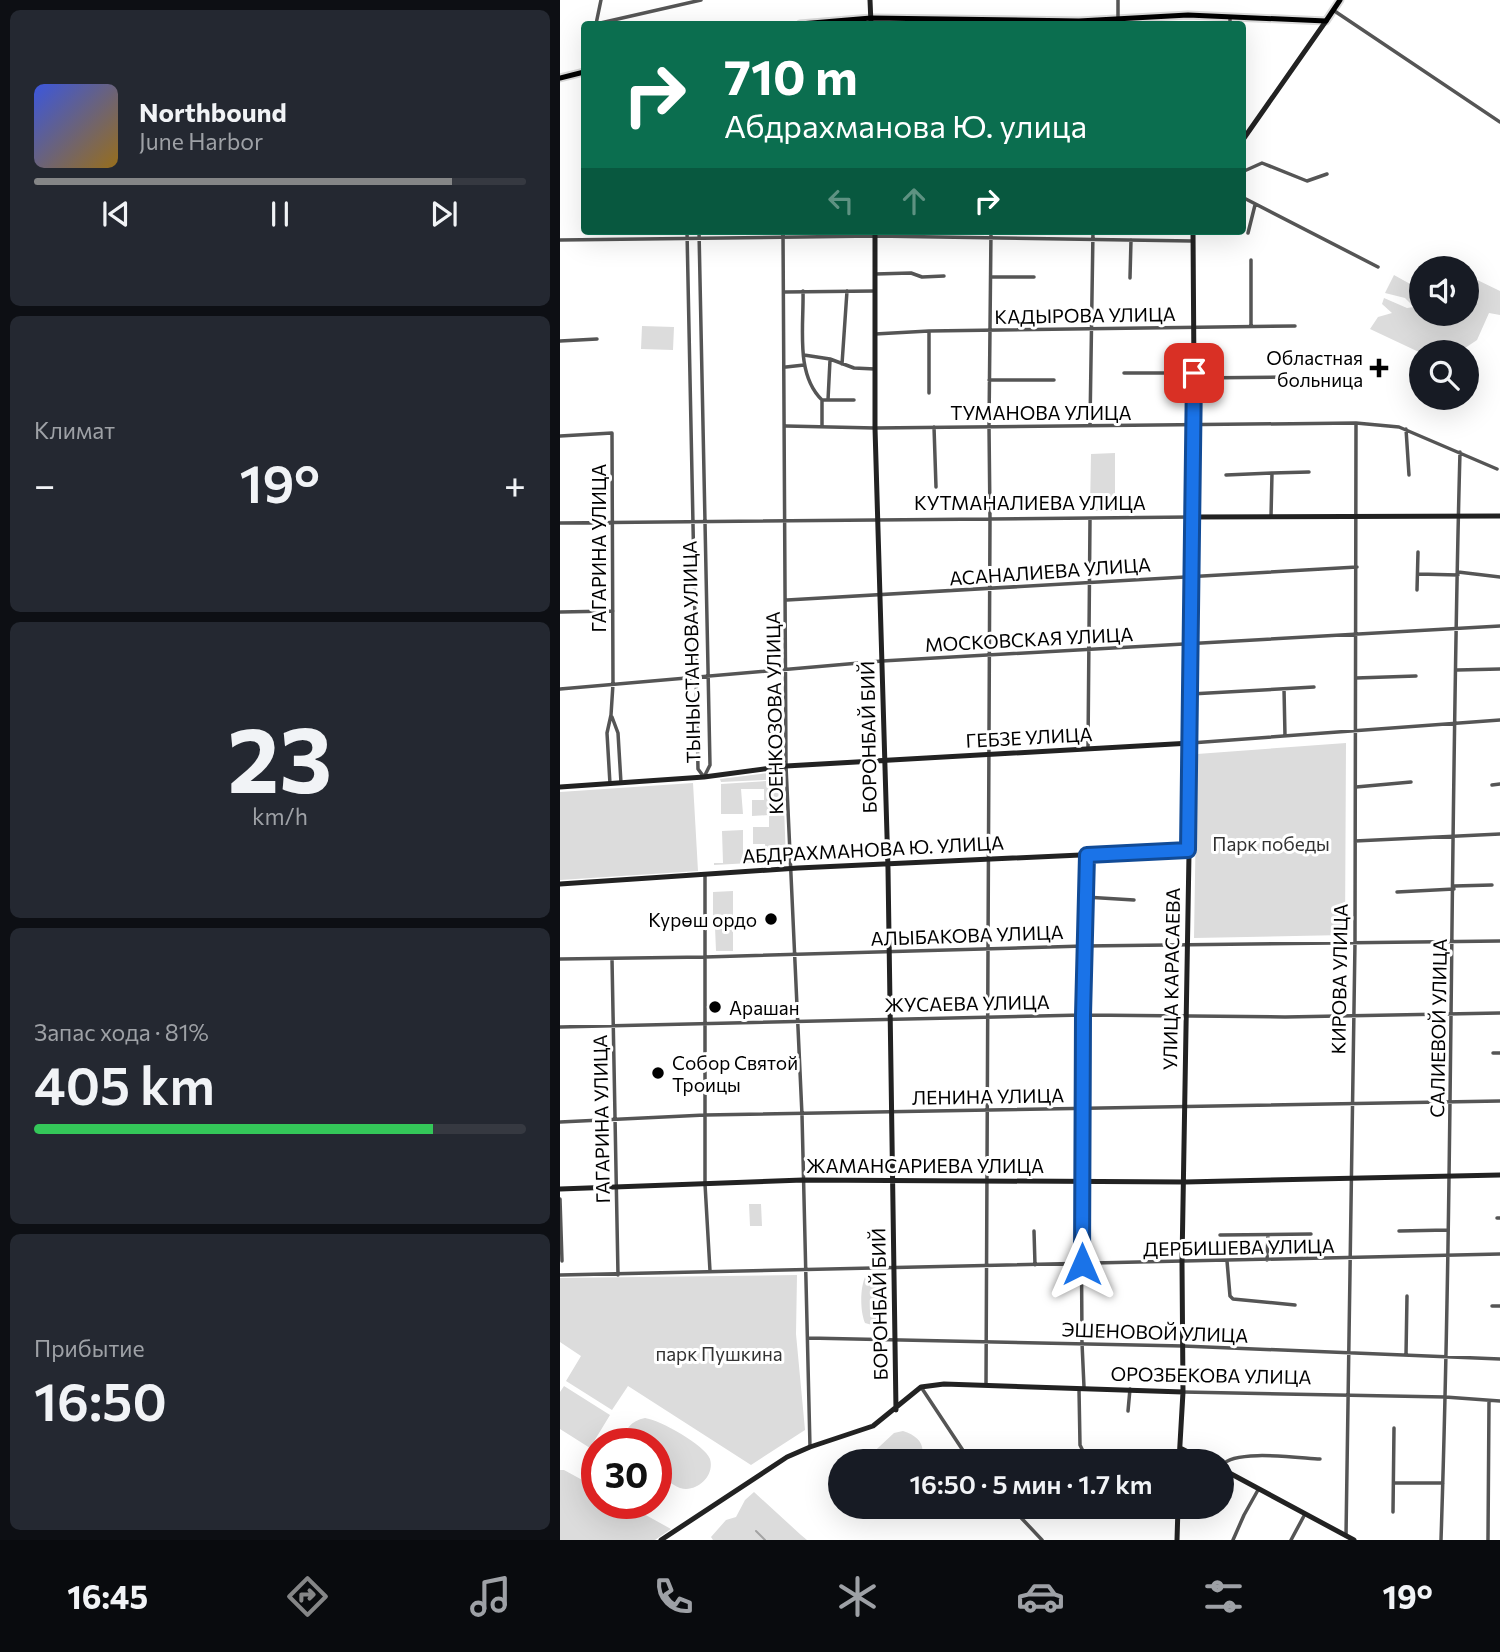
<!DOCTYPE html>
<html lang="ru">
<meta charset="utf-8">
<style>
body{margin:0;font-family:Commissioner,sans-serif;background:#242831;color:#f1f3f6;height:100vh;display:flex;flex-direction:column;font-size:26px;white-space:nowrap}
*{box-sizing:border-box;margin:0}
p{font-size:23px;color:#9ea1a6}
.icon{flex:none;width:38px;height:38px;fill:none;stroke:currentColor;stroke-width:2;stroke-linecap:round;stroke-linejoin:round}
.map{position:relative;flex:1;overflow:hidden}
.side{display:flex;flex-direction:column;gap:10px;padding:10px;background:#0d0f14;width:560px}
.side>*{flex:none}
.hud{position:absolute;left:21px;top:21px;width:665px;height:214px;border-radius:7px;box-shadow:0 7px 28px #0002;background:#0b6e4f;color:#fff;overflow:hidden}
.tools{position:absolute;left:849px;top:256px;display:grid;gap:14px}
.tools a{display:grid;place-items:center;width:70px;height:70px;border-radius:50%;background:#171b24;box-shadow:0 7px 28px #0002;font-size:35px}
.speed{position:absolute;left:21px;top:1428px;display:flex;gap:14px;font-size:35px;font-weight:700;text-align:center}
.speed>*{display:grid;place-content:center;width:91px;height:91px;border-radius:50%;background:#171b24;box-shadow:0 7px 28px #0002;line-height:1}
.speed .limit{border:10px solid #d22;background:#fff;color:#111}
.pin{position:absolute;display:grid;place-items:center;width:60px;height:60px;color:#fff;margin:-30px;border-radius:14px;box-shadow:0 4px 10px #0006}
.me{position:absolute;width:77px;margin:-38px;rotate:0deg;stroke-linejoin:round;filter:drop-shadow(0 0 5px #0008)}
.turn{display:flex;align-items:center;gap:24px;height:147px;padding:0 28px;font-size:32px}
.turn .icon{width:91px;height:91px;stroke-width:2.5}
.turn b{display:block;font-size:49px;line-height:60px}
.lanes{display:flex;align-items:center;height:66px;padding:0 28px;background:#0003;justify-content:center;gap:35px;direction:ltr}
.lanes .off{opacity:.35}
.big{font-size:52px;font-weight:600;line-height:1.1}
.side .card{flex:1;display:flex;flex-direction:column;justify-content:center;gap:10px;min-width:0;padding:0 24px;border-radius:10px;background:#242831}
.side .dial{align-items:center;gap:0}
.dial b{font-size:91px;line-height:1}
.song{display:flex;align-items:center;gap:21px}
.cover{width:84px;height:84px;border-radius:10px;background:linear-gradient(135deg,hsl(230 70% 55%),hsl(40 70% 35%))}
.played{height:7px;border-radius:4px;background:linear-gradient(90deg,#858687 85%,#363941 85%)}
.keys{display:flex;justify-content:space-around;direction:ltr}
.heat{display:flex;justify-content:space-between;align-items:center;font-size:38px;direction:ltr}
.charge{height:10px;border-radius:5px;background:linear-gradient(90deg,#34c759 81%,#363941 0)}
.trip{position:absolute;left:268px;top:1449px;width:406px;height:70px;border-radius:35px;background:#171b24;box-shadow:0 7px 28px #0002;font-weight:600;line-height:70px;text-align:center}
.dock{display:flex;height:112px;justify-content:space-around;align-items:center;background:#090b0e;color:#9ea1a6}
.dock .icon{width:49px;height:49px}
.dock .selected{color:#858687}
.dock b{font-size:32px;color:#f1f3f6}
main{display:flex;flex:1;min-height:0}
.map>svg:first-child{display:block}
</style>
<main>
<section class="side">
<div class="card">
<div class="song"><i class="cover"></i><div><b>Northbound</b><p>June Harbor</p></div></div>
<div class="played"></div>
<div class="keys"><svg class="icon" aria-label="previous" viewBox="0 0 24 24"><path d="M18 5L8 12l10 7zM5 5v14"/></svg><svg class="icon" aria-label="pause" viewBox="0 0 24 24"><path d="M8 5v14M16 5v14"/></svg><svg class="icon" aria-label="next" viewBox="0 0 24 24"><path d="M6 5l10 7-10 7zM19 5v14"/></svg></div>
</div>
<div class="card"><p>Климат</p>
<div class="heat"><a>−</a><b class="big">19°</b><a>+</a></div>
</div>
<div class="card dial"><b>23</b><p>km/h</p></div>
<div class="card"><p>Запас хода · 81%</p><b class="big">405 km</b><div class="charge"></div></div>
<div class="card"><p>Прибытие</p><b class="big">16:50</b></div>
</section>
<div class="map">
<svg width="940" height="1540" viewBox="0 0 940 1540">
<rect width="100%" height="100%" fill="#fff"/>
<!-- green -->
<path fill="#dcdcdc" d="M 834,275 L 861,290 L 861,313 L 906,313 L 907,275 L 940,291 L 940,315 L 929,313 L 917,340 L 899,352 L 861,353 L 810,329 L 818,317 L 832,313 L 822,304 L 824,298 L 847,308 L 854,307 L 845,298 L 825,293 Z
M 82,326 L 114,327 L 113,350 L 81,349 Z
M 555,453 L 555,511 L 530,511 L 531,454 Z
M 786,743 L 785,935 L 634,938 L 637,754 Z
M 223,771 L 223,779 L 161,782 L 160,779 Z
M 223,780 L 226,861 L 154,865 L 154,863 L 163,863 L 162,831 L 183,830 L 183,855 L 205,855 L 205,844 L 193,844 L 193,827 L 209,827 L 209,815 L 192,816 L 192,800 L 204,800 L 204,789 L 181,789 L 183,814 L 161,814 L 161,784 Z
M 133,783 L 138,871 L 0,880 L 0,792 Z
M 173,891 L 173,916 L 153,916 L 153,892 Z
M 155,927 L 173,927 L 173,951 L 156,951 Z
M 189,1204 L 201,1204 L 202,1226 L 190,1226 Z
M 311,1274 L 318,1276 L 321,1282 L 321,1318 L 319,1322 L 312,1325 L 305,1323 C 300,1311 300,1289 305,1277 Z
M 237,1275 L 236,1334 L 245,1430 L 191,1465 L 68,1386 L 52,1410 L 6,1381 L 21,1356 L 0,1342 L 0,1278 Z
M 4,1386 L 50,1415 L 30,1448 L 0,1429 L 0,1392 Z
M 85,1418 C 100,1420 145,1445 150,1459 C 155,1476 137,1493 120,1488 C 112,1485 104,1478 96,1473 L 96,1444 L 63,1444 C 64,1429 71,1421 85,1418 Z
M 343,1431 C 359,1436 367,1446 360,1461 L 304,1461 L 334,1433 Z
M 0,1470 L 4,1470 L 37,1488 L 37,1503 L 64,1503 L 111,1529 L 95,1540 L 0,1540 Z
M 194,1492 L 241,1535 L 247,1540 L 153,1540 L 151,1537 L 166,1520 L 176,1517 L 185,1500 Z"/>
<g fill="none" stroke-linecap="round" stroke-linejoin="round">
<!-- stream -->
<path stroke="#a3a3a3" stroke-width="2" d="M 196,1531 L 205,1540"/>
<defs>
<path id="primary" d="M 240,24 L 311,18 L 519,21 L 628,15 L 766,21 L 780,0
M 0,78 L 24,72"/>
</defs>
<!-- primary casing -->
<use href="#primary" stroke="#dbdbdb" stroke-width="9"/>
<!-- street -->
<path stroke="#555" stroke-width="3.5" d="M 773,10 L 940,122
M 670,17 L 670,24
M 558,18 L 558,0
M 36,24 L 141,0
M 36,24 L 41,0
M 682,172 L 702,163 L 747,181 L 767,174
M 682,197 L 818,267
M 127,231 L 138,769 L 144,777 L 150,765 L 139,231
M 223,231 L 226,766 L 242,1115 L 250,1447
M 688,233 L 695,205
M 0,240 L 315,236 L 632,241
M 691,260 L 691,327
M 315,274 L 351,273 L 362,277 L 384,276
M 431,277 L 474,277
M 570,278 L 571,240
M 243,291 C 244,326 235,374 262,400
M 224,292 L 315,291
M 369,331 L 369,393
M 315,334 L 369,331 L 735,326
M 0,341 L 37,339
M 244,355 L 270,359 L 294,368 L 315,369
M 282,364 L 287,291
M 226,367 L 244,365
M 564,373 L 634,373
M 634,378 L 726,377
M 429,380 L 494,380
M 268,400 L 270,360
M 530,425 L 533,231
M 226,426 L 315,428 L 796,423 L 839,427 L 937,469
M 262,426 L 262,400 L 294,400
M 374,427 L 376,487
M 846,429 L 849,475
M 0,436 L 52,433 L 53,684 L 51,715 L 47,733 L 50,784
M 666,475 L 712,473
M 711,517 L 712,473 L 749,472
M 0,523 L 631,517
M 898,572 L 940,577
M 858,574 L 898,575
M 857,590 L 858,552
M 227,600 L 797,567
M 0,612 L 53,611
M 897,670 L 940,669
M 796,678 L 856,676
M 0,689 L 322,661 L 940,626
M 724,689 L 725,736
M 631,694 L 754,687
M 52,717 L 58,733 L 61,783
M 631,743 L 940,720
M 528,748 L 530,519
M 932,785 L 940,784
M 796,787 L 851,782
M 795,841 L 940,834
M 145,874 L 145,1184 L 150,1271
M 894,886 L 932,885
M 837,892 L 894,889
M 525,897 L 574,900
M 0,959 L 145,957 L 524,946 L 940,941
M 52,959 L 58,1275
M 0,1027 L 523,1015 L 725,1017 L 940,1013
M 933,1053 L 940,1053
M 0,1122 L 145,1115 L 940,1101
M 0,1199 L 2,1261
M 937,1218 L 940,1218
M 474,1231 L 475,1265
M 839,1231 L 888,1230
M 660,1235 L 751,1234
M 707,1260 L 708,1235
M 667,1261 L 670,1296 L 673,1299 L 735,1305
M 0,1275 L 940,1254
M 932,1306 L 940,1306
M 248,1338 L 623,1346 L 940,1359
M 846,1355 L 847,1296
M 426,1385 L 430,519 L 429,426 L 431,231
M 361,1387 L 410,1461
M 524,1387 L 522,1343 L 521,1182 L 527,855
M 519,1389 L 520,1445 L 523,1451 L 580,1456 L 598,1461
M 623,1392 L 885,1397 L 940,1401
M 568,1411 L 570,1389
M 662,1465 C 675,1449 739,1458 760,1459
M 834,1483 L 883,1483
M 451,1507 L 482,1540
M 833,1512 L 834,1428
M 786,1536 L 795,942 L 796,423
M 673,1540 L 684,1515 L 698,1490
M 731,1540 L 745,1514
M 881,1540 C 893,1177 890,814 900,452
M 928,1540 L 929,1401"/>
<!-- secondary -->
<path stroke="#222" stroke-width="5" d="M 310,0 L 311,24
M 682,141 L 766,21
M 315,231 L 315,428 L 328,869 L 336,1410
M 631,517 L 940,516
M 0,787 L 144,777 L 226,766 L 631,743
M 0,884 L 238,868 L 628,850
M 0,1189 L 243,1180 L 625,1182 L 940,1175
M 620,1448 L 646,1461
M 619,1461 L 623,1392 L 622,1262 L 631,737 L 630,576 L 634,373 L 633,231
M 662,1469 L 794,1540
M 101,1540 L 227,1457 L 250,1447 L 313,1426 L 361,1387 L 384,1384 L 623,1392
M 617,1540 L 618,1507"/>
<!-- primary -->
<use href="#primary" stroke="#000" stroke-width="5"/>
</g>
<g fill="none" stroke-linecap="round" stroke-linejoin="round">
<defs>
<path id="route" d="M 522,1264 L 523,1015 L 527,855 L 628,850 L 634,373"/>
</defs>
<!-- route casing -->
<use href="#route" stroke="#114b97" stroke-width="18"/>
<!-- route -->
<use href="#route" stroke="#1a73e8" stroke-width="12"/>
</g>
<!-- markers -->
<g fill="#000" stroke="#fff" stroke-width="2.5">
<path d="M815.5 357.5h7v7h7v7h-7v7h-7v-7h-7v-7h7z"/>
<circle cx="211" cy="919" r="7"/>
<circle cx="155" cy="1007" r="7"/>
<circle cx="98" cy="1073" r="7"/>
</g>
<g text-anchor="middle" dominant-baseline="central" stroke-width="6" stroke-linejoin="round" paint-order="stroke">
<!-- street labels -->
<g font-size="19" fill="#000" stroke="#fff">
<text transform="translate(525 315) rotate(-1)">КАДЫРОВА УЛИЦА</text>
<text x="481" y="412">ТУМАНОВА УЛИЦА</text>
<text x="470" y="502">КУТМАНАЛИЕВА УЛИЦА</text>
<text transform="translate(38 548) rotate(-90)">ГАГАРИНА УЛИЦА</text>
<text transform="translate(490 571) rotate(-4)">АСАНАЛИЕВА УЛИЦА</text>
<text transform="translate(469 639) rotate(-3)">МОСКОВСКАЯ УЛИЦА</text>
<text transform="translate(131 652) rotate(-91)">ТЫНЫСТАНОВА УЛИЦА</text>
<text transform="translate(214 713) rotate(-91)">КОЕНКОЗОВА УЛИЦА</text>
<text transform="translate(308 737) rotate(-91)">БОРОНБАЙ БИЙ</text>
<text transform="translate(469 737) rotate(-3)">ГЕБЗЕ УЛИЦА</text>
<text transform="translate(313 849) rotate(-3)">АБДРАХМАНОВА Ю. УЛИЦА</text>
<text transform="translate(407 935) rotate(-2)">АЛЫБАКОВА УЛИЦА</text>
<text transform="translate(611 979) rotate(-89)">УЛИЦА КАРАСАЕВА</text>
<text transform="translate(779 979) rotate(-89)">КИРОВА УЛИЦА</text>
<text transform="translate(407 1003) rotate(-1)">ЖУСАЕВА УЛИЦА</text>
<text transform="translate(878 1028) rotate(-89)">САЛИЕВОЙ УЛИЦА</text>
<text transform="translate(428 1096) rotate(-1)">ЛЕНИНА УЛИЦА</text>
<text transform="translate(41 1119) rotate(-91)">ГАГАРИНА УЛИЦА</text>
<text x="365" y="1165">ЖАМАНСАРИЕВА УЛИЦА</text>
<text transform="translate(679 1247) rotate(-1)">ДЕРБИШЕВА УЛИЦА</text>
<text transform="translate(319 1304) rotate(-91)">БОРОНБАЙ БИЙ</text>
<text transform="translate(595 1332) rotate(2)">ЭШЕНОВОЙ УЛИЦА</text>
<text transform="translate(651 1375) rotate(1)">ОРОЗБЕКОВА УЛИЦА</text>
</g>
<!-- poi labels -->
<g font-size="19" fill="#000" stroke="#fff" text-anchor="end">
<text x="803" y="357">Областная<tspan x="803" dy="22">больница</tspan></text>
<text x="197" y="919">Курөш ордо</text>
<text x="169" y="1007" text-anchor="start">Арашан</text>
<text x="112" y="1062" text-anchor="start">Собор Святой<tspan x="112" dy="22">Троицы</tspan></text>
</g>
<!-- park labels -->
<g font-size="19" fill="#333" stroke="#fff">
<text x="711" y="843">Парк победы</text>
<text x="159" y="1353">парк Пушкина</text>
</g>
</g>
</svg>
<div class="tools">
<a><svg class="icon" aria-label="sound" viewBox="0 0 24 24"><path d="M4 9h4l5-4v14l-5-4H4zM17 9q2 3 0 6"/></svg></a>
<a><svg class="icon" aria-label="search" viewBox="0 0 24 24"><circle cx="10" cy="10" r="6"/><path d="M15 15l6 6"/></svg></a>
</div>
<div class="speed"><div class="limit">30</div></div>
<div class="pin" style="left:634px;top:373px;background:#d93025"><svg class="icon" aria-label="arrive" viewBox="0 0 24 24"><path d="M6 21V4h12l-3 4 3 4H6"/></svg></div>
<svg class="me" style="left:522px;top:1264px" viewBox="-20 -20 40 40"><path d="M0-17L14 15 0 8-14 15z" fill="#1a73e8" stroke="#fff" stroke-width="4"/></svg>
<div class="trip">16:50 · 5 мин · 1.7 km</div>
<div class="hud">
<div class="turn"><svg class="icon" aria-label="right" viewBox="0 0 24 24"><path d="M7 20v-9h11M14 6l5 5-5 5"/></svg><div><b>710 m</b>Абдрахманова Ю. улица</div></div>
<div class="lanes"><svg class="icon off" aria-label="left" viewBox="0 0 24 24"><path d="M17 20v-9H6M10 6l-5 5 5 5"/></svg><svg class="icon off" aria-label="ahead" viewBox="0 0 24 24"><path d="M12 20V5M6 11l6-6 6 6"/></svg><svg class="icon" aria-label="right" viewBox="0 0 24 24"><path d="M7 20v-9h11M14 6l5 5-5 5"/></svg></div>
</div>
</div>
</main>
<nav class="dock">
<b>16:45</b>
<svg class="icon selected" aria-label="directions" viewBox="0 0 24 24"><path d="M12 3l9 9-9 9-9-9zM9 14v-3h6M13 9l2 2-2 2"/></svg>
<svg class="icon" aria-label="music" viewBox="0 0 24 24"><path d="M9 18V5l10-2v13"/><circle cx="6" cy="18" r="3"/><circle cx="16" cy="16" r="3"/></svg>
<svg class="icon" aria-label="phone" viewBox="0 0 24 24"><path d="M5 4h4l2 5-3 2q2 4 5 5l2-3 5 2v4C11 20 4 13 5 4z"/></svg>
<svg class="icon" aria-label="climate" viewBox="0 0 24 24"><path d="M12 3v18M4 7l16 10M4 17L20 7"/></svg>
<svg class="icon" aria-label="car" viewBox="0 0 24 24"><path d="M5 17H2v-5l4-1 3-4h7l3 4 3 1v5h-3M9 17h6M6 11h13"/><circle cx="7" cy="17" r="2"/><circle cx="17" cy="17" r="2"/></svg>
<svg class="icon" aria-label="filters" viewBox="0 0 24 24"><path d="M4 7h16M4 17h16"/><circle cx="9" cy="7" r="2"/><circle cx="15" cy="17" r="2"/></svg>
<b>19°</b>
</nav>
